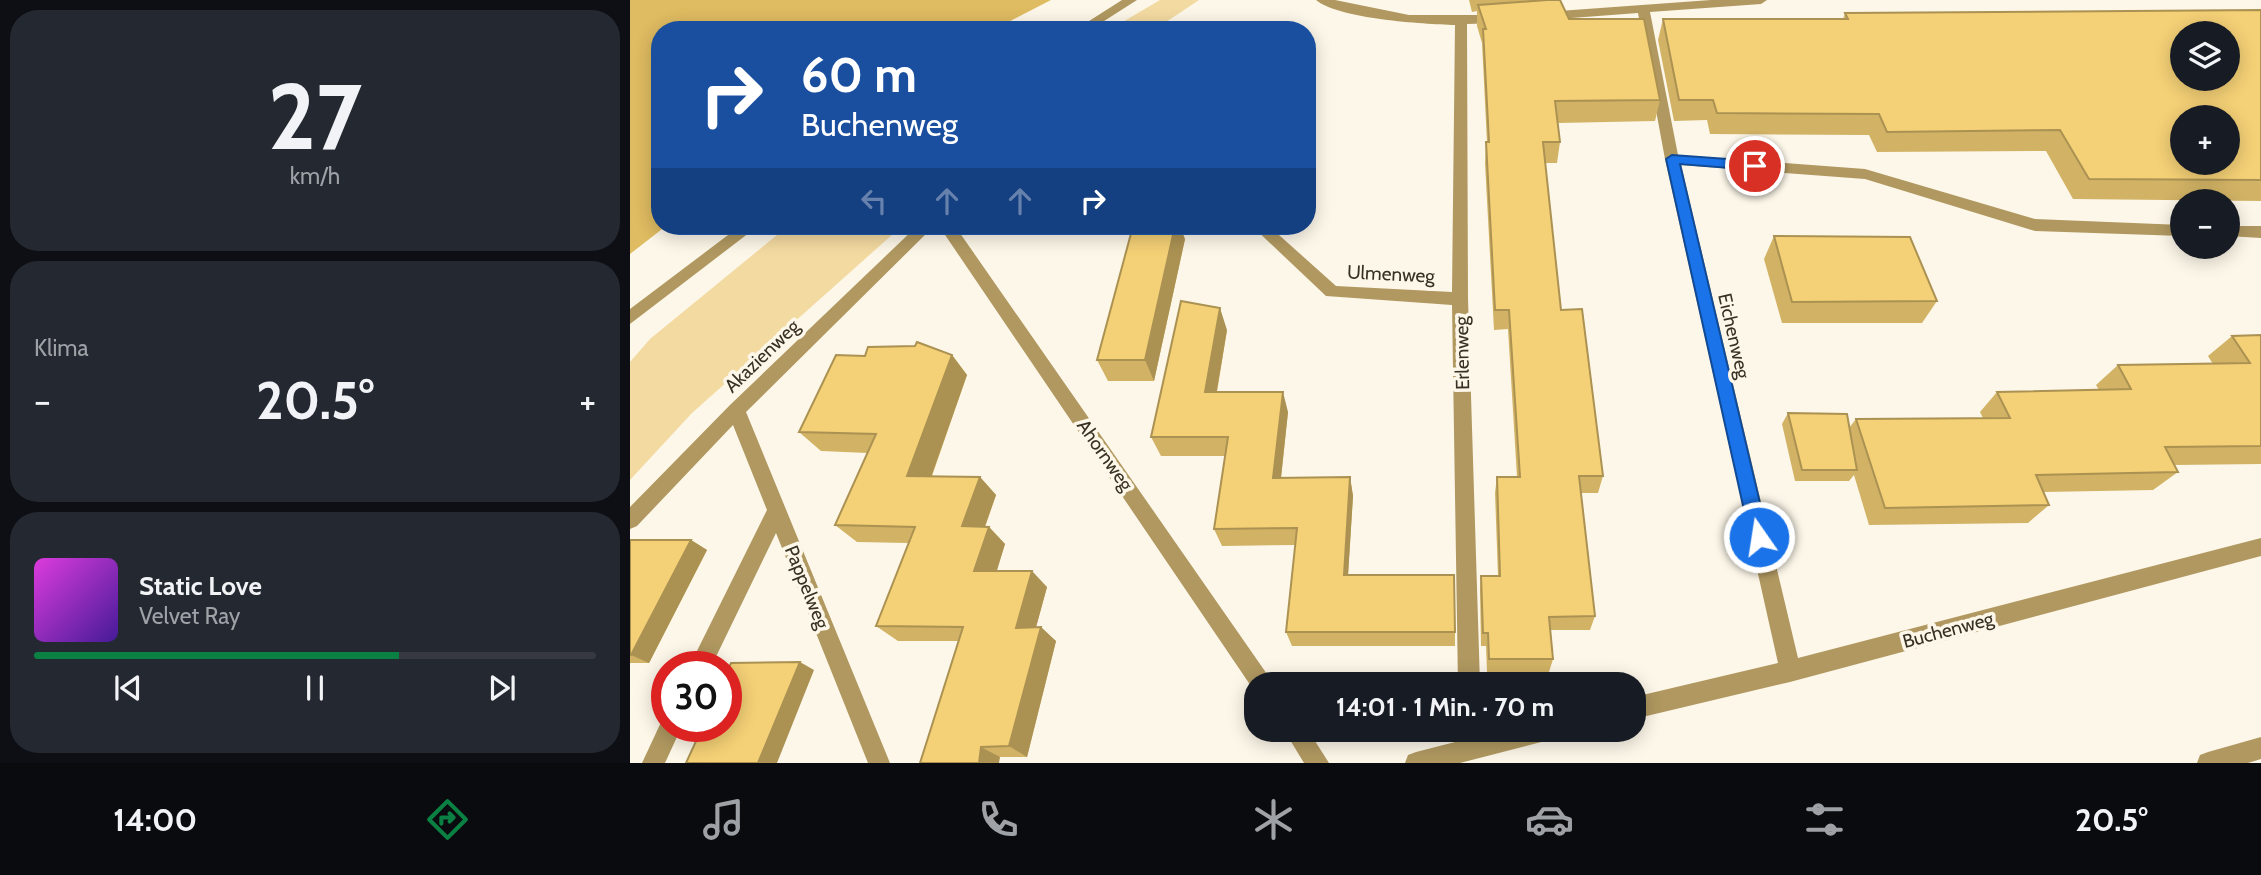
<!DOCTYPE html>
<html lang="de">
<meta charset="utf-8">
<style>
body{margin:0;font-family:Cabin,sans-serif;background:#242831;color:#f1f3f6;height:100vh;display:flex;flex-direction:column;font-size:26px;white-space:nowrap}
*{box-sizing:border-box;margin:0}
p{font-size:23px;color:#9ea1a6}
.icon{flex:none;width:38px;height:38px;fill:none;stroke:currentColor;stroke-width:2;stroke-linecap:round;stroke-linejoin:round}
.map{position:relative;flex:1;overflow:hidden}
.drawer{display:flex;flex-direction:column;gap:10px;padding:10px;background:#0d0f14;width:630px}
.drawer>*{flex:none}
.banner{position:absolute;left:21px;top:21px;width:665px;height:214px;border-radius:28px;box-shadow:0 4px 18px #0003;background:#1a4fa0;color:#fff;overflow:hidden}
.fabs{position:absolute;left:1540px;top:21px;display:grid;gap:14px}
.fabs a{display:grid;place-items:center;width:70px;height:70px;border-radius:50%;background:#171b24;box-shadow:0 4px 18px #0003;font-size:35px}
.speed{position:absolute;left:21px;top:651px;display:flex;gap:14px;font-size:35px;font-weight:700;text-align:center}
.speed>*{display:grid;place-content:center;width:91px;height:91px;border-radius:50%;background:#171b24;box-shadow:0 4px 18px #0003;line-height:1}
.speed .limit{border:10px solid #d22;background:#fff;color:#111}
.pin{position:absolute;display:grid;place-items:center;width:60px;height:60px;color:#fff;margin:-30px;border:4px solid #fff;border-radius:50%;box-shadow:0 2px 7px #0007}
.me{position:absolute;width:77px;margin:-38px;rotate:347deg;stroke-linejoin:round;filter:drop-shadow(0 0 5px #0008)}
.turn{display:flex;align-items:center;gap:24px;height:147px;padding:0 35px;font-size:32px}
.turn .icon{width:91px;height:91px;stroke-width:2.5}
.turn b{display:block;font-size:49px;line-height:60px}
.lanes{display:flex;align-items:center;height:66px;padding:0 35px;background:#0003;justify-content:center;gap:35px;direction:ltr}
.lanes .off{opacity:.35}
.big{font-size:52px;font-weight:700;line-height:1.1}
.drawer .tile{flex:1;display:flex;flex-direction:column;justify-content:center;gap:10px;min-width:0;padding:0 24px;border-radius:28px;background:#242831}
.drawer .dial{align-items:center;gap:0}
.dial b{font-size:91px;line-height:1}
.song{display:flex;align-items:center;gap:21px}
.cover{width:84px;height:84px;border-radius:10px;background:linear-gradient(135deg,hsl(300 70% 55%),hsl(260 70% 35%))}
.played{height:7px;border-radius:4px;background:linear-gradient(90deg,#0b8043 65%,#363941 65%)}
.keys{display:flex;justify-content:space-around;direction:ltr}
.heat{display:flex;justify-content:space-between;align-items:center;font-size:38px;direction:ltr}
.trip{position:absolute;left:614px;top:672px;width:402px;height:70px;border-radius:28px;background:#171b24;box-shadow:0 4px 18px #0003;font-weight:700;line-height:70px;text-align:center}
.dock{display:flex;height:112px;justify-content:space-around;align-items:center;background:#090b0e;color:#9ea1a6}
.dock .icon{width:49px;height:49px}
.dock .selected{color:#0b8043}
.dock b{font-size:32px;color:#f1f3f6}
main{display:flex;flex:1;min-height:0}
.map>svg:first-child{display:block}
</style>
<main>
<section class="drawer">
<div class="tile dial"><b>27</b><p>km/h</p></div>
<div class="tile"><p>Klima</p>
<div class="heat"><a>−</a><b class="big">20.5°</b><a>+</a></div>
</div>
<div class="tile">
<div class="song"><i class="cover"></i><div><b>Static Love</b><p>Velvet Ray</p></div></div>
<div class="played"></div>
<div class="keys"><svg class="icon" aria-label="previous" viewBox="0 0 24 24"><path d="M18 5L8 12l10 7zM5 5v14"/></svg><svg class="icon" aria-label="pause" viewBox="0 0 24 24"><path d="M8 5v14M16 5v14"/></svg><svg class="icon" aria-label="next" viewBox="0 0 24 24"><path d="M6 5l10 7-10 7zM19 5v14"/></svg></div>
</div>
</section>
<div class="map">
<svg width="1631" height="763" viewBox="0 0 1631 763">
<rect width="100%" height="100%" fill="#fdf7e9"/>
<!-- green -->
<path fill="#f3daa1" d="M 530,0 L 569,0 L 524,30 L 479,30 Z
M 158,226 L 272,226 L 62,413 L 0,480 L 0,362 L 20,339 Z"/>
<!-- forest -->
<path fill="#dfbb61" d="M 0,0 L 421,0 L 363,30 L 30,30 L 30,226 L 36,226 L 0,254 Z"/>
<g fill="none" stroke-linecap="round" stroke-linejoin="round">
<!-- minor -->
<path fill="#b09860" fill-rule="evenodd" d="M 492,0 L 507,0 L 460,30 L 445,30 Z
M 686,0 L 705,0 L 779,15 L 869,15 L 875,19 L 869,23 L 837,24 L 838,299 L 850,684 L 828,684 L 822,305 L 696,296 L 622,226 L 639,226 L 706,286 L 822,292 L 825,25 C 793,24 709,19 686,0 Z
M 1081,0 L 1137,0 L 1131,4 L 1020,12 L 1048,155 L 1235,169 L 1405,219 L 1552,225 L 1552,236 L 1405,231 L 1235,179 L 1051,165 L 1168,658 L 1631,538 L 1631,556 L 1160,682 L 1004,719 L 1004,697 L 1148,663 L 1035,159 L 1008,13 L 915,20 L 909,16 L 915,12 Z
M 110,226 L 128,226 L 0,324 L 0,309 Z
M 287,226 L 304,226 L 116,412 L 260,763 L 238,763 L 146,533 L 81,667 L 59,667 L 137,510 L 103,425 L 7,526 L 0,529 L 0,507 L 100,405 Z
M 309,226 L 325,226 L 644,684 L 626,684 L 625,692 Z
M 1598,226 L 1631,226 L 1631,238 L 1598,236 Z
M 37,717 L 37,726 L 52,726 L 35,763 L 12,763 L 33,718 Z
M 654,730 L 678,730 L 699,763 L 674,763 Z
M 872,730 L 926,730 L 923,738 L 915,741 L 830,763 L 775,763 L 778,755 L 786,752 Z
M 1631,737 L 1631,759 L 1618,763 L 1567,763 L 1570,755 L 1578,752 Z"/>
</g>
<!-- wall -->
<path fill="#d2b365" d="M 839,0 L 930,0 L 939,19 L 1030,100 L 1025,121 L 928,123 L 930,142 L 927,163 L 915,163 L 931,310 L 973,476 L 968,493 L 951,493 L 965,616 L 960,630 L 920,630 L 923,659 L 919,672 L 857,672 L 856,646 L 851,646 L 850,590 L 851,576 L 868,576 L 865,493 L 867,477 L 887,477 L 878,329 L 864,330 L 855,163 L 856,142 L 857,142 L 852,43 L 847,26 L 847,11 L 842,12 Z
M 1631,10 L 1631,201 L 1443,199 L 1416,151 L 1247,152 L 1239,135 L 1080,134 L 1077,120 L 1044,121 L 1028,40 L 1033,19 L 1213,19 L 1215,13 Z
M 1144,236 L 1307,301 L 1292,323 L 1152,323 L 1134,259 Z
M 555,239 L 524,381 L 478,381 L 467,360 Z
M 597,330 L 587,392 L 658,412 L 651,478 L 720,477 L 723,496 L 718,575 L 825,632 L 825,646 L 662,646 L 656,632 L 665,545 L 592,546 L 584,529 L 595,456 L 531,456 L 521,437 Z
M 1631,335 L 1631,464 L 1544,465 L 1548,472 L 1523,490 L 1414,492 L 1419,505 L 1398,523 L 1239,525 L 1224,475 L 1219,481 L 1165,481 L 1152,424 L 1158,413 L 1219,428 L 1226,419 L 1353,418 L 1350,412 L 1367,392 L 1469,390 L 1466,385 L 1488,365 L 1583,364 L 1578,356 L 1602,336 Z
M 322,355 L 337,375 L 302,476 L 350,477 L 366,495 L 355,527 L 359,527 L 375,544 L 366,571 L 417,587 L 406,627 L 426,641 L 397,757 L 370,757 L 290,763 L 329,641 L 268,641 L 246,626 L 278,543 L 227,542 L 205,525 L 238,453 L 191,451 L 169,432 L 235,356 Z
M 0,540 L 61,540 L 77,550 L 19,663 L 0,663 Z"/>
<!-- shaded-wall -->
<path fill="#ab9253" d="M 545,226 L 550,226 L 555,239 L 524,381 L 515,360 Z
M 590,308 L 597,330 L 583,413 L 575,392 Z
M 322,355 L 337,375 L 295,494 L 277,476 Z
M 653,392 L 658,412 L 649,496 L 643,478 Z
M 350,477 L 366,495 L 349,543 L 332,526 Z
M 720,477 L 723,496 L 717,592 L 714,575 Z
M 359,527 L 375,544 L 362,587 L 344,571 Z
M 61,540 L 77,550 L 19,663 L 1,655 Z
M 402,571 L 417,587 L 402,642 L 386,628 Z
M 411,627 L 426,641 L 397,757 L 379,746 Z
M 170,662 L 184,670 L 147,763 L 128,763 Z
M 351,747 L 370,757 L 369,763 L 349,763 Z"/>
<!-- building -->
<path fill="#f4d076" stroke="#ab9253" stroke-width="2" fill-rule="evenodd" d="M 917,0 L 930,0 L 939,19 L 1014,19 L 1030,100 L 925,101 L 930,142 L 913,142 L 931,310 L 952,309 L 973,476 L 949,476 L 965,616 L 919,617 L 923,659 L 859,659 L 858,633 L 853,633 L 851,576 L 870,576 L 867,477 L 890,477 L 879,310 L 865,310 L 856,142 L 859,142 L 853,29 L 856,29 L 848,5 Z
M 1631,10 L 1631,180 L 1459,179 L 1430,130 L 1257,132 L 1249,114 L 1087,113 L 1083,100 L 1049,100 L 1033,19 L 1218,19 L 1215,13 ZM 1552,33 L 1598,33 L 1598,79 L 1552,79 ZM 1552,117 L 1598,117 L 1598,163 L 1552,163 Z
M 503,226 L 545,226 L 515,360 L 467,360 Z
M 1144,236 L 1280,237 L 1307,301 L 1162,302 Z
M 551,301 L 590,308 L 575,392 L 653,392 L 643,478 L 720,477 L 714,575 L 824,575 L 825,632 L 656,632 L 667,528 L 584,529 L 598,437 L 521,437 Z
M 1631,335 L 1631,446 L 1535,447 L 1548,472 L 1406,475 L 1419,505 L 1255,508 L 1226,419 L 1380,418 L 1367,392 L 1501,389 L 1488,365 L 1620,363 L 1602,336 Z
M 287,342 L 322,355 L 277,476 L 350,477 L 332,526 L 359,527 L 344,571 L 402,571 L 386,628 L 411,627 L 379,746 L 351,747 L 349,763 L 290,763 L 333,627 L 246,626 L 285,527 L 205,525 L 246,434 L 169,432 L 206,355 L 235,356 L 238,347 L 285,346 Z
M 1158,413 L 1217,414 L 1227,470 L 1172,470 Z
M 0,540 L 61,540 L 1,655 L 0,655 Z
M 170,662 L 128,763 L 56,763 L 73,726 L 96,726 L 96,674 L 101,663 Z"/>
<!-- route -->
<path fill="#1a73e8" stroke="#114b97" stroke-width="2" d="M 1042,155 L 1125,161 L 1131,166 L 1125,170 L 1050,164 L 1138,537 L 1135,542 L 1129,545 L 1123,542 L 1120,537 L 1036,159 Z"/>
<g text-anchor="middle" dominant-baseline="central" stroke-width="7" stroke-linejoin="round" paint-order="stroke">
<!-- street labels -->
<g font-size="19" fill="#373123" stroke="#fdf7e9">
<text transform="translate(761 274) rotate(3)">Ulmenweg</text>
<text transform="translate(1104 336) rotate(77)">Eichenweg</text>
<text transform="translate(832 353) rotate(-91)">Erlenweg</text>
<text transform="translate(132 356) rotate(-44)">Akazienweg</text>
<text transform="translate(475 455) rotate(55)">Ahornweg</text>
<text transform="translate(177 587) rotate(68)">Pappelweg</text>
<text transform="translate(1318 630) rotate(-15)">Buchenweg</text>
</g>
</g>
</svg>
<div class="fabs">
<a><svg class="icon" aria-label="layers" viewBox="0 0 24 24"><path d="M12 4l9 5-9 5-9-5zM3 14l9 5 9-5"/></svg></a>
<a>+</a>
<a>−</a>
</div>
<div class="speed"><div class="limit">30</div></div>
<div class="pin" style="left:1125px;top:166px;background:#d93025"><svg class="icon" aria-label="arrive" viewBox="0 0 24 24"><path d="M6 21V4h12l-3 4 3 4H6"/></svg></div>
<svg class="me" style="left:1129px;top:537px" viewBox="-20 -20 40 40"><circle r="17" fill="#1a73e8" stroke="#fff" stroke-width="3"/><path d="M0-11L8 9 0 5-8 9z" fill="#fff"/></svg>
<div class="trip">14:01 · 1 Min. · 70 m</div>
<div class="banner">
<div class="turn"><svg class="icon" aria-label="right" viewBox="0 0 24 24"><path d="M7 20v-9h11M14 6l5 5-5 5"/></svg><div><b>60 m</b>Buchenweg</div></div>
<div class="lanes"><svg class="icon off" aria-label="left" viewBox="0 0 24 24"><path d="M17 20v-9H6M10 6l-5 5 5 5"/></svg><svg class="icon off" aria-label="ahead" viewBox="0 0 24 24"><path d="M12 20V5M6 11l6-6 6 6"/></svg><svg class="icon off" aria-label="ahead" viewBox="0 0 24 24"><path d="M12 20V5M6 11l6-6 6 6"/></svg><svg class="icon" aria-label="right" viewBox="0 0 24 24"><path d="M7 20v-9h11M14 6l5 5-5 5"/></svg></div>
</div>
</div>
</main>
<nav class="dock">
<b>14:00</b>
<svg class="icon selected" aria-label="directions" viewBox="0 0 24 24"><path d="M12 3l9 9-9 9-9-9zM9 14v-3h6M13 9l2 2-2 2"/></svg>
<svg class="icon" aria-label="music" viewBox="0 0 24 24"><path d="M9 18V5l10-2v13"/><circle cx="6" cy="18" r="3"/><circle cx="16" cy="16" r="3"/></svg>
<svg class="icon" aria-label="phone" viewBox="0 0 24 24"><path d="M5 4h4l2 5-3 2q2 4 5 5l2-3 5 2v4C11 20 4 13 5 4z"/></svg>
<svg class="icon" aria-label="climate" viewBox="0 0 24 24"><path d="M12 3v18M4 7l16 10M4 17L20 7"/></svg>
<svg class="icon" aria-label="car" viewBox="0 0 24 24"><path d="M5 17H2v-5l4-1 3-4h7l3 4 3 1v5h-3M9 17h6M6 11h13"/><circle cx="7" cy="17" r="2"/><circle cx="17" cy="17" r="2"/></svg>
<svg class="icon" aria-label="filters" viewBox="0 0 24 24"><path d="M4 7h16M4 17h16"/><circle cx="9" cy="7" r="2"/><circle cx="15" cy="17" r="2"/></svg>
<b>20.5°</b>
</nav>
